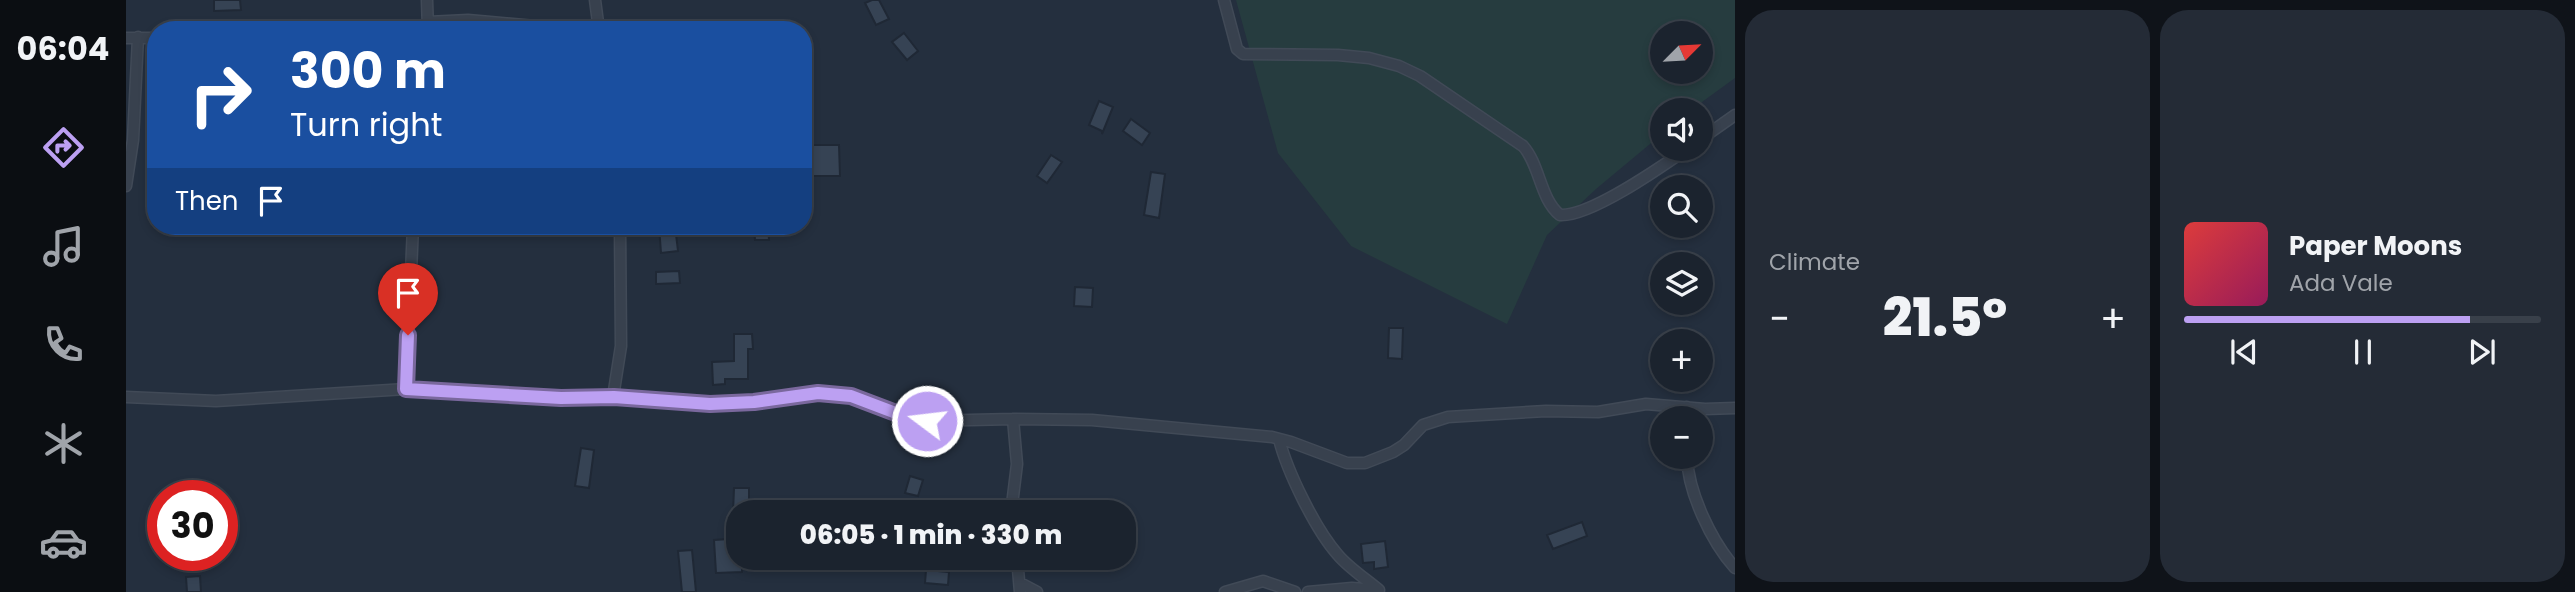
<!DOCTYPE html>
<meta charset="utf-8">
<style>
body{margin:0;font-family:Poppins,sans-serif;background:#242b36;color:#f1f3f6;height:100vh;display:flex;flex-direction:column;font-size:26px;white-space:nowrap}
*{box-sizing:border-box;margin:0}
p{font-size:23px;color:#a0a4aa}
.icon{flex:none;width:38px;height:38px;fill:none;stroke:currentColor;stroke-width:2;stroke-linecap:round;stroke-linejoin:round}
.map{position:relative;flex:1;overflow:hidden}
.sheet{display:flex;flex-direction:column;gap:10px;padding:10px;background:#0f1319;width:840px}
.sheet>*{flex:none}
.hud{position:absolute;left:21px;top:21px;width:665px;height:214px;border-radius:28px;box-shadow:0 4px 10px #0003,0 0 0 2px #39404a;background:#1a4fa0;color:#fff;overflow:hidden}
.needle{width:46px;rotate:66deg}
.tools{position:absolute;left:1524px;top:21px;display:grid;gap:14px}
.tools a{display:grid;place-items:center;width:63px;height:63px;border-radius:50%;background:#1b232e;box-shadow:0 4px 10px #0003,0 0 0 2px #39404a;font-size:35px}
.speed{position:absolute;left:21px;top:480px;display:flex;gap:14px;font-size:35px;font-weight:700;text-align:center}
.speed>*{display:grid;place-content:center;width:91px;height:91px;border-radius:50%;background:#1b232e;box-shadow:0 4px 10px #0003,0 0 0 2px #39404a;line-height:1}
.speed .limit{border:10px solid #d22;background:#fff;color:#111}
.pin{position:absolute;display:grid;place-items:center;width:60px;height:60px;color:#fff;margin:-72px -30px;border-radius:50% 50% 50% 0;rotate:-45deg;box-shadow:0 0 7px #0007}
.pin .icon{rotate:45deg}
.me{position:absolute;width:77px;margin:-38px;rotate:285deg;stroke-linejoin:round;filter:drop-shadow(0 0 5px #0008)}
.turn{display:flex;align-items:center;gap:24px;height:147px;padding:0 28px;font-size:32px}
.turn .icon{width:91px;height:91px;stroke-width:2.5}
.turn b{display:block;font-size:49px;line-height:60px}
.then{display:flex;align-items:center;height:66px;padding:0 28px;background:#0003;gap:14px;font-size:26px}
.big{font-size:52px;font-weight:800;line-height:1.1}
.sheet .tile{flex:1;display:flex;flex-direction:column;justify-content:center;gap:10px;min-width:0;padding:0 24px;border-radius:28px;background:#242b36}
.song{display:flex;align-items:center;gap:21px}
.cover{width:84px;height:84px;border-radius:10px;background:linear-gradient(135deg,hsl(0 70% 55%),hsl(330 70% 35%))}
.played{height:7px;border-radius:4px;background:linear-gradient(90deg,#bca0f2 80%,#39404a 80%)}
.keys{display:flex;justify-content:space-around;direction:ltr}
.heat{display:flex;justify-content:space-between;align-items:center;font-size:38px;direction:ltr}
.sheet .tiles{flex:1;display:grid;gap:10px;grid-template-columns:repeat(2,1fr)}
.trip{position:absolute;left:600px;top:500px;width:410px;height:70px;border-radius:28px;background:#1b232e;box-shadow:0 4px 10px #0003,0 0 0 2px #39404a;font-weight:800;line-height:70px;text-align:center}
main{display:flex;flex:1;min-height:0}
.tabs{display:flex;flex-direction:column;width:126px;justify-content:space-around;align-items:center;background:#0b0e12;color:#a0a4aa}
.tabs .icon{width:49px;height:49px}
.tabs .on{color:#bca0f2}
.tabs b{font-size:32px;color:#f1f3f6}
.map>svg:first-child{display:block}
</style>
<main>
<nav class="tabs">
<b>06:04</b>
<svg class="icon on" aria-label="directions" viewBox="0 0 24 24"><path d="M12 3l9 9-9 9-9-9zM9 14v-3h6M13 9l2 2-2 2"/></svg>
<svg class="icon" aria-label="music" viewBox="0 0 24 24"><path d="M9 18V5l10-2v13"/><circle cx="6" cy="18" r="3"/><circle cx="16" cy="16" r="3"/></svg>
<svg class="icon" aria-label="phone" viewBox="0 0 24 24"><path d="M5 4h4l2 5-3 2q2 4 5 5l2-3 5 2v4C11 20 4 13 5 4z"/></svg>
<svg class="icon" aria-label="climate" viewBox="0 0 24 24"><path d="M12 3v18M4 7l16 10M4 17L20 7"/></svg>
<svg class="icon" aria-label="car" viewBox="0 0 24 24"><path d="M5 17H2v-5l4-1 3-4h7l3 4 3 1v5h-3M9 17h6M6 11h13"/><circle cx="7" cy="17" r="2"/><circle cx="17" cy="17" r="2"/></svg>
</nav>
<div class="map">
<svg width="1609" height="592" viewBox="0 0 1609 592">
<rect width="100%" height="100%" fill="#242f3e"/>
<!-- green -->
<path fill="#263c3f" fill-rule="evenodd" d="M 1110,0 L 1609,0 L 1609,78 L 1565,110 L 1536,110 L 1536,134 L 1470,189 L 1421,235 L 1381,324 L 1225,246 L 1152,153 ZM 1536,33 L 1575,33 L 1575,72 L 1536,72 Z"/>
<!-- building -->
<path fill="#364354" stroke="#1f2835" stroke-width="2" d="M 88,0 L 114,0 L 115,10 L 88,11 Z
M 746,0 L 753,0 L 763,19 L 750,25 L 739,3 Z
M 778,33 L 792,51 L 781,60 L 766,42 Z
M 973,101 L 987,107 L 976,134 L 976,131 L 963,125 Z
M 1005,119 L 1024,133 L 1016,145 L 997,131 Z
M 683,145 L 713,145 L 714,176 L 684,176 Z
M 925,155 L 936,162 L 921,183 L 911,176 Z
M 1025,172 L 1039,174 L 1033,218 L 1018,215 Z
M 533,226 L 549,226 L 552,251 L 535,253 Z
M 628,226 L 642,226 L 643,240 L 629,240 Z
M 553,271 L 554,283 L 530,284 L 530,272 Z
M 949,287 L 967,288 L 966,307 L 948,306 Z
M 1263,328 L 1277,328 L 1276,359 L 1262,358 Z
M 608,334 L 626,334 L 627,349 L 622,349 L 622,379 L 599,379 L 599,384 L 587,385 L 586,362 L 608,361 Z
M 455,448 L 468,450 L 463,488 L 449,486 Z
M 784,476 L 797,480 L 792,496 L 779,493 Z
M 608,488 L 623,488 L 623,513 L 607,513 Z
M 603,514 L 612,514 L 612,558 L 616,558 L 616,572 L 590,573 L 588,540 L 602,539 Z
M 1456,522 L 1461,536 L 1427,549 L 1421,535 Z
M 1259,541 L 1262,567 L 1248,569 L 1248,562 L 1237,563 L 1235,544 Z
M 566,550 L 570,592 L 556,592 L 552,551 Z
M 800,570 L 823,572 L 822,585 L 799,583 Z
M 74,576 L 75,592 L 61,592 L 60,577 Z"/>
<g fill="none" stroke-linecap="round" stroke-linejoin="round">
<defs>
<path id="minor" d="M 301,0 L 302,30
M 469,0 L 473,30
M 1098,0 L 1111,49 L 1117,54 L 1212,55 L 1243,58 L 1273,66 L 1294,76 L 1397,146 C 1414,165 1414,199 1434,215 C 1464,217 1535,167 1561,149
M 302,22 L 342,20 L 453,30
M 0,38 L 30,38
M 1575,139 L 1609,115
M 0,186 L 7,140 L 12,37
M 280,389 L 287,226
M 0,397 L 90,401 L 280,389 L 435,398 L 487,397 L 584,404 L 628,402 L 692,393 L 725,396 L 783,418 L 801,421 L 887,419 L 966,420 L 1146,437 L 1165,442 L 1221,463 L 1239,463 L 1267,452 L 1278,445 L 1297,425 L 1322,417 L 1420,411 L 1472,412 L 1520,404 L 1579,409 L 1609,408
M 487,397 L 495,346 L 494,226
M 1561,418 L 1561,407
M 1153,439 C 1161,471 1189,529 1212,555 C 1223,568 1240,579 1253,590
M 1561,457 C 1562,492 1585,541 1609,568
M 885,513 L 891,464 L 887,419
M 891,558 L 894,592
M 894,583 L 911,592
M 1099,592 L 1137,581 L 1169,592
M 1182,592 L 1226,588 L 1251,590"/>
</defs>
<!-- minor casing -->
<use href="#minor" stroke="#414a57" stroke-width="13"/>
<!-- minor -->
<use href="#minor" stroke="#38414e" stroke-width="10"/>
</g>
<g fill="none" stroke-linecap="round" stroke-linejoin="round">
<defs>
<path id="route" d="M 282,335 L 280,389 L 435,398 L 488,397 L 584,404 L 628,402 L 692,393 L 725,396 L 783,418 L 801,421"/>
</defs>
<!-- route casing -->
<use href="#route" stroke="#7a689d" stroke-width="18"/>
<!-- route -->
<use href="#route" stroke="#bca0f2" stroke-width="12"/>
</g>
</svg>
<div class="tools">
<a><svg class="needle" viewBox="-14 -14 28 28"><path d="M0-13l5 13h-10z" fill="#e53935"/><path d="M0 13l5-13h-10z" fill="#a0a4aa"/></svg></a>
<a><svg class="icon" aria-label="sound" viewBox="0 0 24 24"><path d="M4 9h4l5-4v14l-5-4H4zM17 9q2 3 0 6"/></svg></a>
<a><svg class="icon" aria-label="search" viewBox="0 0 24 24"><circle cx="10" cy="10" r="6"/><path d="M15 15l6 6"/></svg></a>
<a><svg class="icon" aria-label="layers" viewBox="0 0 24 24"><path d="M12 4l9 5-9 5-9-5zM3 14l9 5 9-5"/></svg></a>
<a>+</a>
<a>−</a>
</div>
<div class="speed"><div class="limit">30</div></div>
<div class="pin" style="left:282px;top:335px;background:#d93025"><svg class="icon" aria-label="arrive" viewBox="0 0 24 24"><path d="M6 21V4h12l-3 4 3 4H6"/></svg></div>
<svg class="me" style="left:801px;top:421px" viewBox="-20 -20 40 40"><circle r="17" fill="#bca0f2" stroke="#fff" stroke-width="3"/><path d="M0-11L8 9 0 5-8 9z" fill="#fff"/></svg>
<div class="trip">06:05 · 1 min · 330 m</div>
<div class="hud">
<div class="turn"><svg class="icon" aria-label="right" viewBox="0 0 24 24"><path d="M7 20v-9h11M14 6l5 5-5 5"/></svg><div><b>300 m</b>Turn right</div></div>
<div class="then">Then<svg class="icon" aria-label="arrive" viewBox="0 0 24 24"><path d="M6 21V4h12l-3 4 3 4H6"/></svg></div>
</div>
</div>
<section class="sheet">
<div class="tiles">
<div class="tile"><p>Climate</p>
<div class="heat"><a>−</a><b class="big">21.5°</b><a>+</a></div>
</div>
<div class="tile">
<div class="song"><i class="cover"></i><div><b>Paper Moons</b><p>Ada Vale</p></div></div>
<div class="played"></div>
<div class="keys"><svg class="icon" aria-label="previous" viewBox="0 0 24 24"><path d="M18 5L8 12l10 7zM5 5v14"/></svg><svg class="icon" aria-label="pause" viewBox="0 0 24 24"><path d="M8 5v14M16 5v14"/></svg><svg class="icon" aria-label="next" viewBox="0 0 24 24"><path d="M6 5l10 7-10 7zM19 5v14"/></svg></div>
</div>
</div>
</section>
</main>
